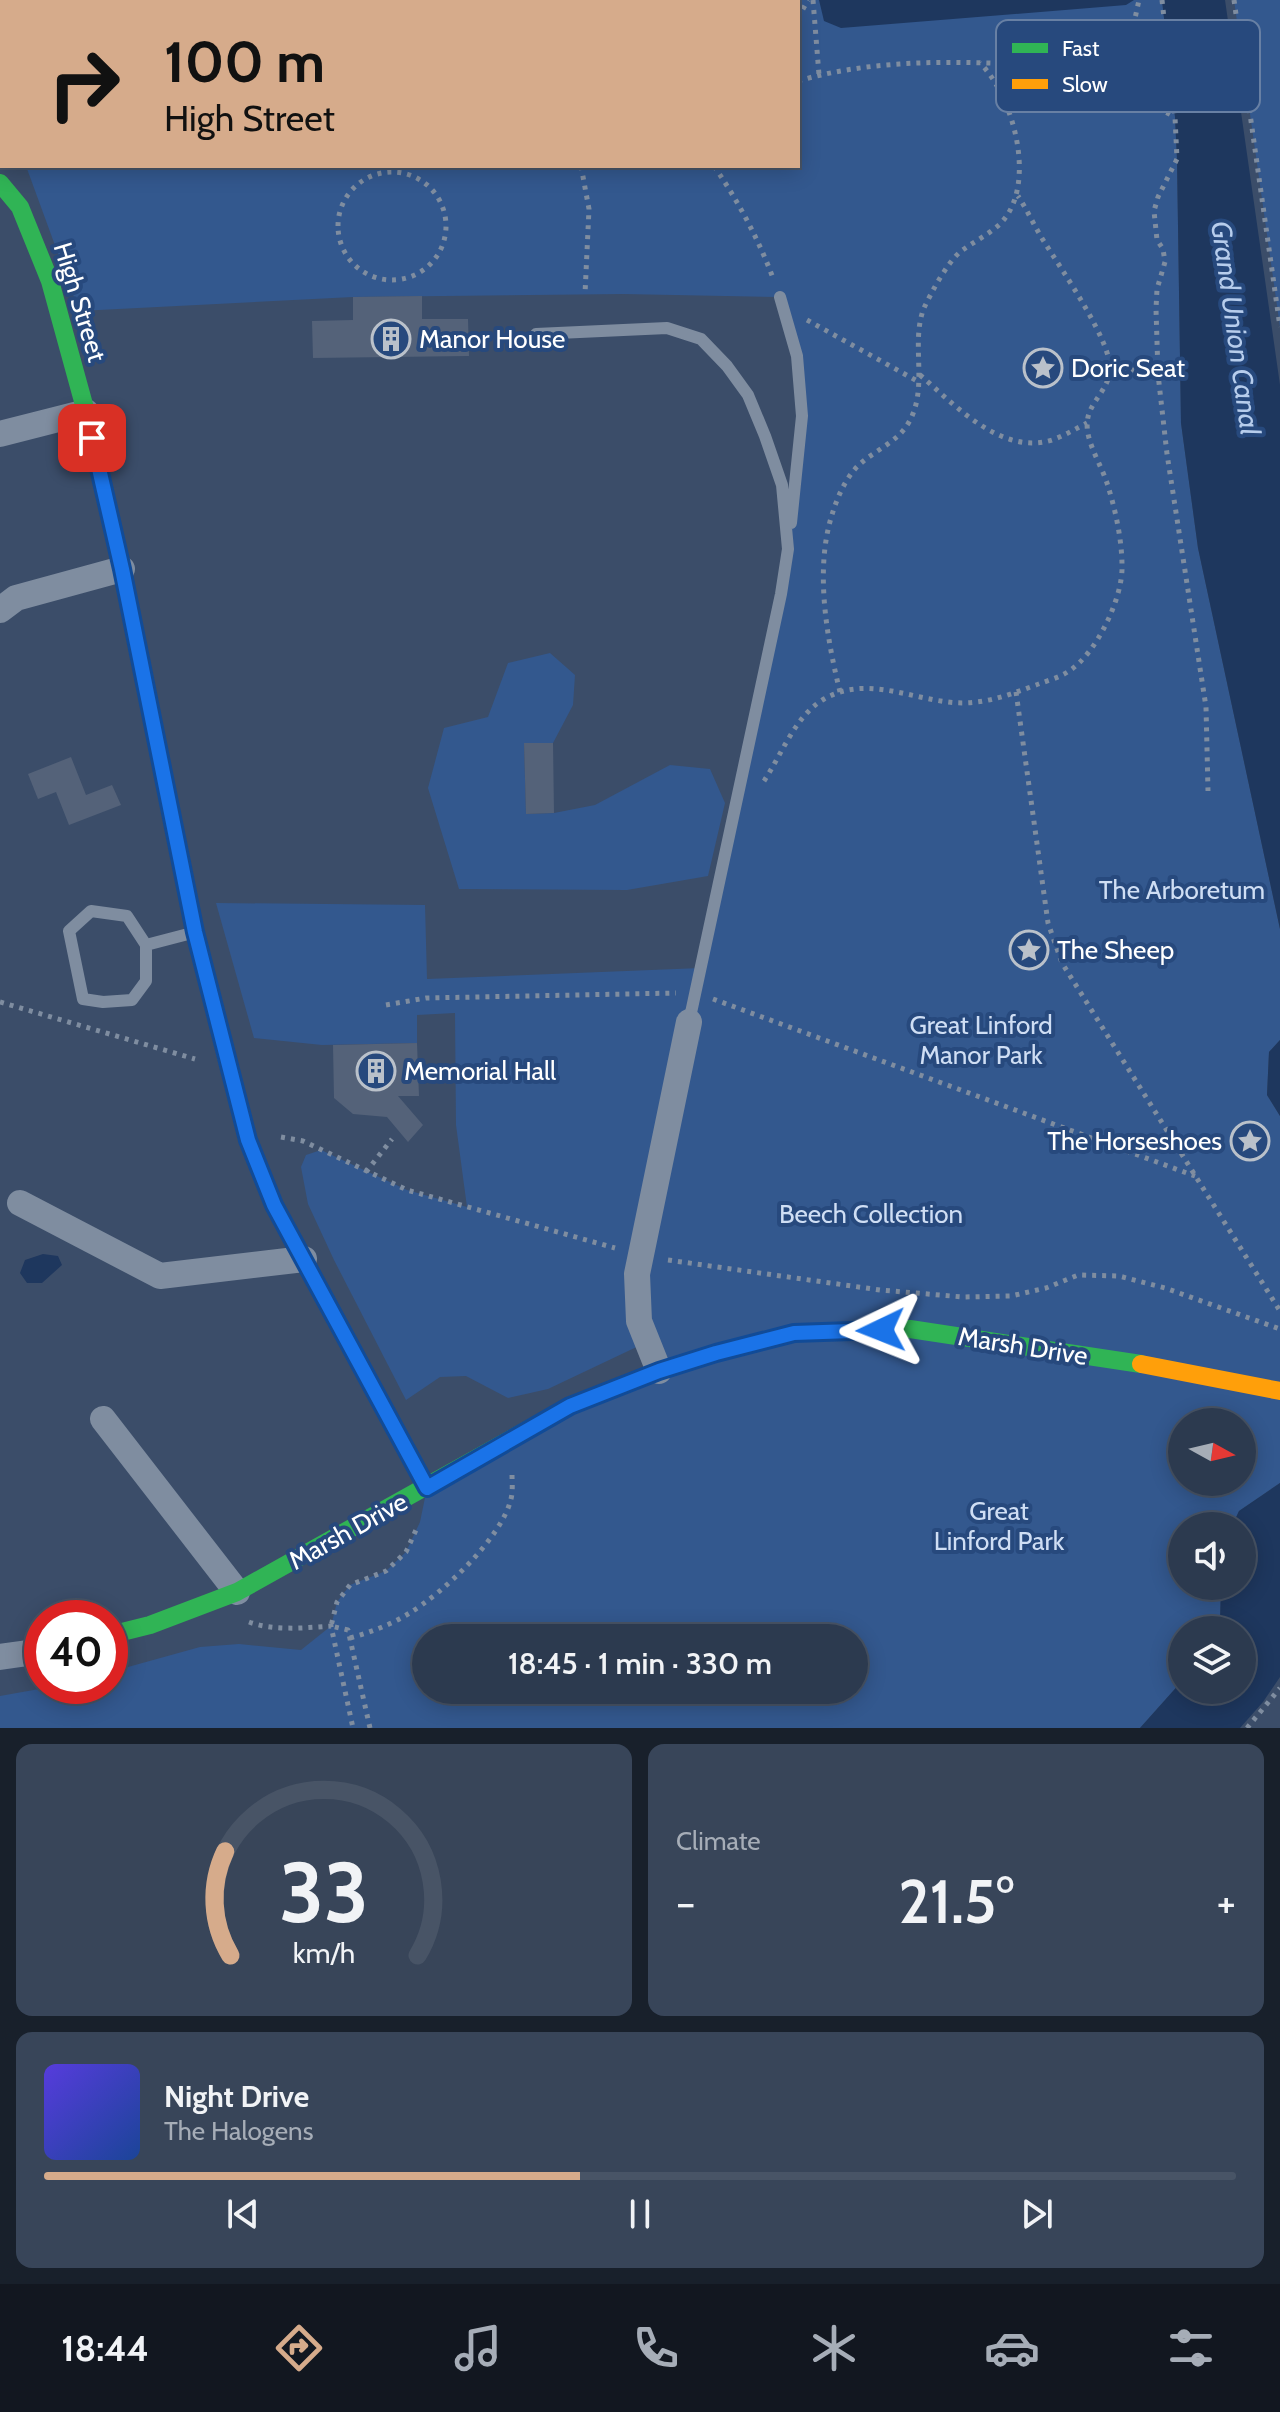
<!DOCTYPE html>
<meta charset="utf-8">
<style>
body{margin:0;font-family:Cabin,sans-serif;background:#384559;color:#f1f3f6;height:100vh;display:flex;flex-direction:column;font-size:30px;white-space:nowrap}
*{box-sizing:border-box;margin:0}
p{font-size:26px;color:#a6adb7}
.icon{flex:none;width:44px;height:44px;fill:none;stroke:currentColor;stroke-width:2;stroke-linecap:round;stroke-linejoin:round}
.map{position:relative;height:1728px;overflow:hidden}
.panel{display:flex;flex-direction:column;gap:16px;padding:16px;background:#18202b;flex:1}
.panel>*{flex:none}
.top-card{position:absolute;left:0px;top:0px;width:800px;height:168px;box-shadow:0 4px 20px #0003,0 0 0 2px #485466;background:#d6ab8b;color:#111;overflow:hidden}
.needle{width:52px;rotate:98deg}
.fabs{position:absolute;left:1168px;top:1408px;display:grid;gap:16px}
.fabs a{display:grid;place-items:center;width:88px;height:88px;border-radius:50%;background:#2c3a4f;box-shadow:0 4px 20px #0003,0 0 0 2px #485466;font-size:40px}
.speed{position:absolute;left:24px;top:1600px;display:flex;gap:16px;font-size:40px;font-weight:700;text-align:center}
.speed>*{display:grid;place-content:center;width:104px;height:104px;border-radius:50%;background:#2c3a4f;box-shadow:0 4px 20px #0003,0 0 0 2px #485466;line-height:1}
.speed .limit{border:12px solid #d22;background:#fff;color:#111}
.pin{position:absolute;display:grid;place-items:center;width:68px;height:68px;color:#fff;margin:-34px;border-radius:16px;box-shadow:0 4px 12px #0006}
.me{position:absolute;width:88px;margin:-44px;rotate:268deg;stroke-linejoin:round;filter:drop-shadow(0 0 6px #0008)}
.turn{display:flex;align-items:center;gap:28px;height:168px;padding:0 32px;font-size:36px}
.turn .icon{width:104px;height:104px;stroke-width:2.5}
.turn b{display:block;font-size:56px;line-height:68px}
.big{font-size:60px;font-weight:600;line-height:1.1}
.panel .tile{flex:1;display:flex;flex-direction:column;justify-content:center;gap:12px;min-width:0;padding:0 28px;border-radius:16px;background:#384559}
.panel .dial{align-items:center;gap:0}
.dial svg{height:208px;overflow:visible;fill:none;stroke:#485466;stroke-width:7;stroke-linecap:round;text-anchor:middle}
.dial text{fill:#f1f3f6;stroke:none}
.song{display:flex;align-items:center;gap:24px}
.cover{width:96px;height:96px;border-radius:12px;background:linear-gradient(135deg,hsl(250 70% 55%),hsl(220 70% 35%))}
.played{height:8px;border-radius:4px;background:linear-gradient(90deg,#d6ab8b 45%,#485466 45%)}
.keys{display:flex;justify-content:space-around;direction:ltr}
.heat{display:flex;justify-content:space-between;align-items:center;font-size:44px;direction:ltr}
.panel .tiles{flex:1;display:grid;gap:16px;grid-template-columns:1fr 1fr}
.tile:last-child{grid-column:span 2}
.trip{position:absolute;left:412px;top:1624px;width:456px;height:80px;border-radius:40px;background:#2c3a4f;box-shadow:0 4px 20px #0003,0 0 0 2px #485466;font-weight:600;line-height:80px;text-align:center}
.tabs{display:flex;height:128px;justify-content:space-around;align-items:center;background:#121720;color:#a6adb7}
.tabs .icon{width:56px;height:56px}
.tabs .active{color:#d6ab8b}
.tabs b{font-size:36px;color:#f1f3f6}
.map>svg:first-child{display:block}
</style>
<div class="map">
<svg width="1280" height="1728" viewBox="0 0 1280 1728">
<rect width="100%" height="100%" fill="#3b4d69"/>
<!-- green -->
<path fill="#33588e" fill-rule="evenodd" d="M 4,0 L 1162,0 L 1175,117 L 1177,159 L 1181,423 L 1198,548 L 1280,929 L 1280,1040 L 1269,1052 L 1267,1095 L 1280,1116 L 1280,1483 L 1239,1511 L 1232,1526 L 1182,1526 L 1182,1586 L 1221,1586 L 1220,1622 L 1215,1630 L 1182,1630 L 1182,1681 L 1140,1728 L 0,1728 L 0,1696 L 56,1686 L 110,1686 L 110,1672 L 200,1647 L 239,1644 L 301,1650 L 331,1626 L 337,1602 L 350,1585 L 386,1571 L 406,1552 L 420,1522 L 427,1488 L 659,1371 L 645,1343 L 548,1389 L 508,1398 L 466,1376 L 440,1377 L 406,1400 L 334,1260 L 308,1204 L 301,1167 L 306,1155 L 321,1150 L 407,1190 L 467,1207 L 456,1125 L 455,1013 L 417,1015 L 417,1043 L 322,1045 L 254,1038 L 216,903 L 425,905 L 427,979 L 701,968 L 757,710 L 798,457 L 797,356 L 780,297 L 623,294 L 353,297 L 79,311 L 26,166 L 798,166 L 798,2 L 4,2 ZM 1182,1422 L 1242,1422 L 1242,1482 L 1182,1482 ZM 426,1638 L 854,1638 L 854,1690 L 426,1690 Z
M 1234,0 L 1280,0 L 1280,327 Z
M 550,653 L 575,675 L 573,705 L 553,743 L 524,743 L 526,814 L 554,813 L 595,805 L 670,765 L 710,769 L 725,803 L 708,876 L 627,890 L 459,889 L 428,788 L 444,728 L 488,717 L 508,663 Z"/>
<!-- water -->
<path fill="#1e375e" d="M 819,0 L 1134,0 L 1126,5 L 841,28 L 824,21 Z
M 1162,0 L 1225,0 L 1280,385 L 1280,929 L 1198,548 L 1181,423 L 1177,159 L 1175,117 Z
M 1280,1040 L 1280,1116 L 1267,1095 L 1269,1052 Z
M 43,1254 L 58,1256 L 62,1265 L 42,1283 L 27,1283 L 20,1273 L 25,1260 Z
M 1280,1483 L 1280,1677 L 1263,1702 L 1240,1728 L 1140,1728 L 1182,1681 L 1182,1690 L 1242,1690 L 1242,1630 L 1215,1630 L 1220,1622 L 1221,1586 L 1242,1586 L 1242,1526 L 1232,1526 L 1239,1511 Z"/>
<!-- building -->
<path fill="#546279" d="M 422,296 L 422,319 L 468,319 L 469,356 L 313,358 L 312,321 L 353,320 L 353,297 Z
M 524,743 L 553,743 L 554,813 L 526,814 Z
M 71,757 L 86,795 L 112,785 L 121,805 L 69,825 L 56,792 L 38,799 L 28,774 Z
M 417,1043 L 419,1096 L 398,1096 L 423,1125 L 408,1142 L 387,1117 L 353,1114 L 334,1098 L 333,1045 Z"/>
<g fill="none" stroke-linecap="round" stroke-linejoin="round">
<!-- path -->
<path stroke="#7f8da0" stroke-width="5" stroke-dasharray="4 6" stroke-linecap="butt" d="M 696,0 L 697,2
M 813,0 L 819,75
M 1162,0 L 1175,117 L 1177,159 L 1158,197 L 1154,211 L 1157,240 L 1163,249 L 1165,262 L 1157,289 L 1156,309 L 1158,374 L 1167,454 L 1206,707 L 1208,791
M 1234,0 L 1280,327
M 390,2 L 390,0
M 631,2 L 634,0
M 798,18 L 808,0
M 798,81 C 859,63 925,61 988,63 C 1022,64 1054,65 1086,73 C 1116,81 1147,103 1175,117
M 1112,82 L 1134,23 L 1139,0
M 0,137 L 2,135
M 581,166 L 589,209 L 585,294
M 714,166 C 738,201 758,238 773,278
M338 226a54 54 0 1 1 108 0a54 54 0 1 1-108 0Z
M 807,320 L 919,382
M 1110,370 L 1158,370
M 920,375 C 954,404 1001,456 1052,440 C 1064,436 1075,429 1087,423
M 840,692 C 827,639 815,572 831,518 C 836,501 843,483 855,469 C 871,451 897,444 909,422 C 929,387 910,343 924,308 C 931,293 947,263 960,252 C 973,242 988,235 1000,224 C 1038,186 1014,97 980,63
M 1016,692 L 1048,923 L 1062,963 L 1280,1311
M 764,781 C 782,754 795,716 824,699 C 864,676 906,697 948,702 C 980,706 1006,696 1036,685 C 1046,681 1059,678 1069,671 C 1096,654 1123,598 1122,566 C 1122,539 1115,508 1107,483 C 1102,468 1093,453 1089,438 C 1080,405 1106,398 1110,371 C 1113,343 1061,269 1045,243 C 1035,228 1028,211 1018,196
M 713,999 L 1195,1176
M 0,1002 L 195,1059
M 386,1005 L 426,998 L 676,993
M 281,1137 L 303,1141 L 407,1190 L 615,1248
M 366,1172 L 392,1139
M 668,1260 L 880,1290 L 963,1297 L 1011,1296 L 1046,1288 L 1078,1275 L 1119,1276 L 1165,1288 L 1280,1329
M 249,1622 C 274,1631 304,1628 331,1626 L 353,1728
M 350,1638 C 371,1632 390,1625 408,1614 C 443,1593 501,1539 511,1499 C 513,1491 512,1482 512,1474
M 370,1728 L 348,1630 L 331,1626 L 337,1602 L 350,1585 L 386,1571 L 406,1552 L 416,1530
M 1247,1728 L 1280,1688"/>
<!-- lane -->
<path stroke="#7f8da0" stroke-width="12" d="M 780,297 L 797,356 L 802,416 L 791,523
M 536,334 L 667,328 L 701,339 L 727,366 L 748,395 L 765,436 L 782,485 L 788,549 L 781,594 L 689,1022
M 146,945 L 127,916 L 91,911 L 69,931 L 83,999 L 103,1002 L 132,1000 L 146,981 L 146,945 L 192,933"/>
<!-- street -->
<path stroke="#7f8da0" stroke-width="26" d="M 0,434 L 86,412
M 0,610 L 16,598 L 122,569
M 20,1203 L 160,1276 L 304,1259
M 659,1371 L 639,1321 L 637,1274 L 689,1022
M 103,1419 L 237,1592
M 0,1657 L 42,1651"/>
<!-- fast -->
<path stroke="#30b455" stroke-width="18" d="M 0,183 L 20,207 L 50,281 L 86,412 L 122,569 L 158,748
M 227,1059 L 248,1140 L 274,1205 L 427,1488
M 110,1635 L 150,1625 L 237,1592 L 570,1406 L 659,1371 L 716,1353 L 794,1333 L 910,1329 L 1141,1364"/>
<!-- slow -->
<path stroke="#ff9f0a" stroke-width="18" d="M 158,748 L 195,932 L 227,1059
M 1141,1364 L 1280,1391"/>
</g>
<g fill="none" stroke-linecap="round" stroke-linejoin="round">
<defs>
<path id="route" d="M 92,438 L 122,569 L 195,932 L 248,1140 L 274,1205 L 427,1488 L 570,1406 L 659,1371 L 716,1353 L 794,1333 L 881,1330"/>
</defs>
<!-- route casing -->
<use href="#route" stroke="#114b97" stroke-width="20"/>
<!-- route -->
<use href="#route" stroke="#1a73e8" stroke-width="14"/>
</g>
<!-- icons -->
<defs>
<symbol id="building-ring" viewBox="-11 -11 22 22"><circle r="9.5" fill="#27497d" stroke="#bac1ca" stroke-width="1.5"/><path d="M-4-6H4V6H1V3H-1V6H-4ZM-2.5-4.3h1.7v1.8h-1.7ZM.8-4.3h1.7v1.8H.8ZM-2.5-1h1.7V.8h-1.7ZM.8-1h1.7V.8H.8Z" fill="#bac1ca"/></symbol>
<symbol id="sight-ring" viewBox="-11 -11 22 22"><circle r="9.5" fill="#27497d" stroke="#bac1ca" stroke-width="1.5"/><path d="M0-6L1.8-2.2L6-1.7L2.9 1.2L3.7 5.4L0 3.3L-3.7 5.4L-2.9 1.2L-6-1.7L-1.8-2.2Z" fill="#bac1ca"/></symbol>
</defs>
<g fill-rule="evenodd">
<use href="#building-ring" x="369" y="317" width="44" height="44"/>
<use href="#sight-ring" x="1021" y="346" width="44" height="44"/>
<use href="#sight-ring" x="1007" y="928" width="44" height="44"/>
<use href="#building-ring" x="354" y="1049" width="44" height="44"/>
<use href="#sight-ring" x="1228" y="1119" width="44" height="44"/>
</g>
<g text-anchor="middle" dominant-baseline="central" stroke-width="8" stroke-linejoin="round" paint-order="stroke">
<!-- street labels -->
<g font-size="26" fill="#fff" stroke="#27497d">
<text transform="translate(80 302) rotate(73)">High Street</text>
<text transform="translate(1023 1346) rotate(9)">Marsh Drive</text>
<text transform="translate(348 1531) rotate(-29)">Marsh Drive</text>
</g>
<!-- poi labels -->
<g font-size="26" fill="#fff" stroke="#27497d" text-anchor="start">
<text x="419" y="339">Manor House</text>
<text x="1071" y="368">Doric Seat</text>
<text x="1057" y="950">The Sheep</text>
<text x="404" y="1071">Memorial Hall</text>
<text x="1222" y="1141" text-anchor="end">The Horseshoes</text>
</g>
<!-- park labels -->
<g font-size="26" fill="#cfdef4" stroke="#27497d">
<text x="1182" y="890">The Arboretum</text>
<text x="981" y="1025">Great Linford<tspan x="981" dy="30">Manor Park</tspan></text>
<text x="871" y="1214">Beech Collection</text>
<text x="999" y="1511">Great<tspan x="999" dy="30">Linford Park</tspan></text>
</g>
<!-- water labels -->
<g font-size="28" font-style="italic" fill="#b7cdec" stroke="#27497d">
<text transform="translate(1236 328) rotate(82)">Grand Union Canal</text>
</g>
</g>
<!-- legend -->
<rect x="996" y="20" width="264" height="92" rx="12" fill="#27497d" stroke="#6880a4" stroke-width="2"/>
<rect x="1012" y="43" width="36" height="10" fill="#30b455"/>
<rect x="1012" y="79" width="36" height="10" fill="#ff9f0a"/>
<g font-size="22" fill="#fff">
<text x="1062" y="56">Fast</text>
<text x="1062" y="92">Slow</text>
</g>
</svg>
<div class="fabs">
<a><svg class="needle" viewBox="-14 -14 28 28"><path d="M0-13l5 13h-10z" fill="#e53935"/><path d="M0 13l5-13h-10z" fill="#a6adb7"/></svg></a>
<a><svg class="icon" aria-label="sound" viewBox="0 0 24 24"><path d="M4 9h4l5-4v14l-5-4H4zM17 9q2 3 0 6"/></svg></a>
<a><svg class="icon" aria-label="layers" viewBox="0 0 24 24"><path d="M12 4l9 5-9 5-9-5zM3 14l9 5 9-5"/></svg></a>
</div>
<div class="speed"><div class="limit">40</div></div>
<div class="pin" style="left:92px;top:438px;background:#d93025"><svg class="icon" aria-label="arrive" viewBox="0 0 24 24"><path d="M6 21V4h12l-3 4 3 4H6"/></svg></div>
<svg class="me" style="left:881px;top:1330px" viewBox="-20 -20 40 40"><path d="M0-17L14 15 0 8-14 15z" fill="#1a73e8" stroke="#fff" stroke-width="4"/></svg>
<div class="trip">18:45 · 1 min · 330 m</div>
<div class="top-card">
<div class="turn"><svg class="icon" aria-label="right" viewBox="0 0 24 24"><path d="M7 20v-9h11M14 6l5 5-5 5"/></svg><div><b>100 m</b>High Street</div></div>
</div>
</div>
<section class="panel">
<div class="tiles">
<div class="tile dial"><svg viewBox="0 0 100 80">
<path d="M14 69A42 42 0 1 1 86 69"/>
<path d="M14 69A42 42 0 0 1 12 29" stroke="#d6ab8b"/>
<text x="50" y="56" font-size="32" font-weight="700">33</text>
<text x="50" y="72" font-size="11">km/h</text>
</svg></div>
<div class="tile"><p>Climate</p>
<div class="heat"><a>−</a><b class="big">21.5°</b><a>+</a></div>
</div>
<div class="tile">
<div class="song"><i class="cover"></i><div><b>Night Drive</b><p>The Halogens</p></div></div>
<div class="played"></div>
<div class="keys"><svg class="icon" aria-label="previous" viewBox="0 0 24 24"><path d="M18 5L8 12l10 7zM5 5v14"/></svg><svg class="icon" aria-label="pause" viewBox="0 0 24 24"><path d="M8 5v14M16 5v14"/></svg><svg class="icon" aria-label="next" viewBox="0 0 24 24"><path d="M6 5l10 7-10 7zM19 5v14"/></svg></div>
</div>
</div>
</section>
<nav class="tabs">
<b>18:44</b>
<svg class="icon active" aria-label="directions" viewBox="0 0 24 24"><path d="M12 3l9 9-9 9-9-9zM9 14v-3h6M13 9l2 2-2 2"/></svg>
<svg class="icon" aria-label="music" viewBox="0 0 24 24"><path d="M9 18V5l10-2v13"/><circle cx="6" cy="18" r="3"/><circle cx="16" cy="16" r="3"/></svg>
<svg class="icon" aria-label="phone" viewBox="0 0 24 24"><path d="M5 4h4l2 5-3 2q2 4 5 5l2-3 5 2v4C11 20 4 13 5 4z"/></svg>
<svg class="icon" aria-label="climate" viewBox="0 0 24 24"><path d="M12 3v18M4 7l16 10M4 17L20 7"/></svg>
<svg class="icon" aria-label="car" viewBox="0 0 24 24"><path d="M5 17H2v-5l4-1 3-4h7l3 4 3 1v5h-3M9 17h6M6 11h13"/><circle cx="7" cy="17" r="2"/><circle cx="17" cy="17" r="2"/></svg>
<svg class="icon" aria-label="filters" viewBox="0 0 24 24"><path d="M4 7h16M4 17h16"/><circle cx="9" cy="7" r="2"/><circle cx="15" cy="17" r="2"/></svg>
</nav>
